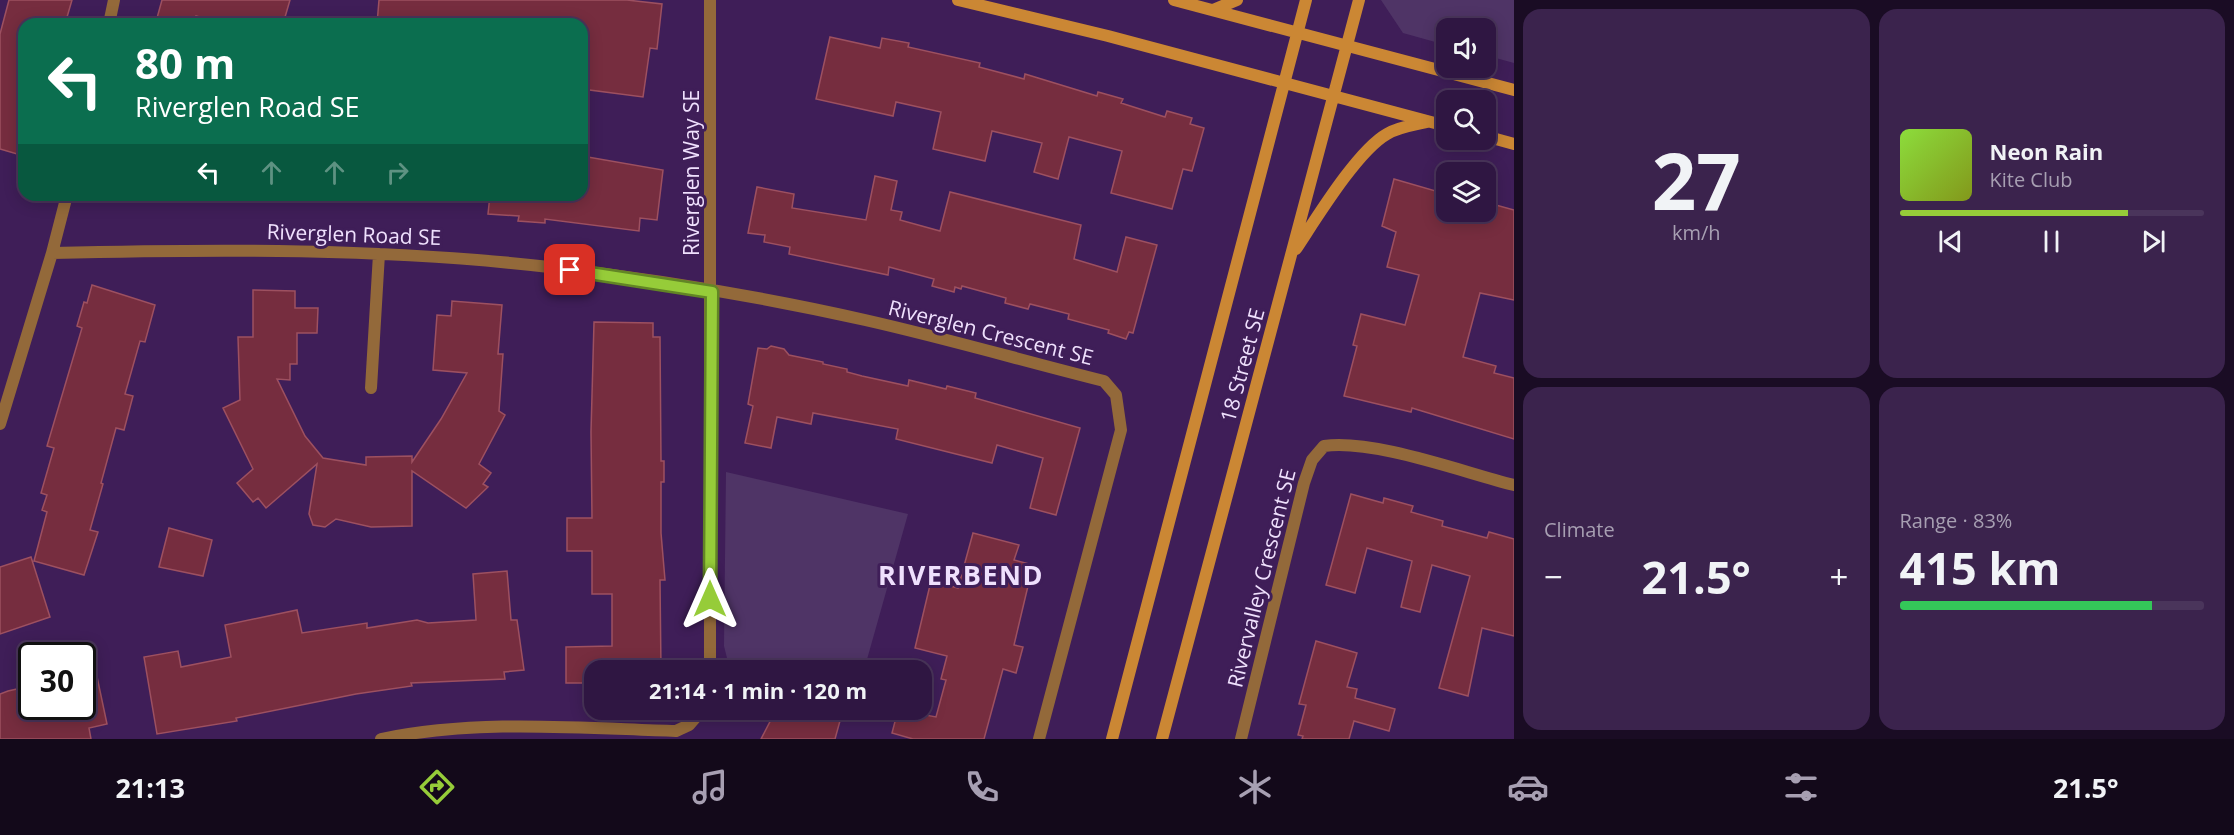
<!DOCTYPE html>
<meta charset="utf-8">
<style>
body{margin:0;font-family:"Open Sans",sans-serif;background:#3b234d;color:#f1f3f6;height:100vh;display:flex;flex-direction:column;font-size:22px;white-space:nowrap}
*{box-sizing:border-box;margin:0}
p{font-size:20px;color:#a79fb2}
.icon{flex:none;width:33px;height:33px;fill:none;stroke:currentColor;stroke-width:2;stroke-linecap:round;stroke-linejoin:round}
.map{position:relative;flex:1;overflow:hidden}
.drawer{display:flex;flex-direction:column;gap:9px;padding:9px;background:#1a0c24;width:720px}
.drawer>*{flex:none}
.guide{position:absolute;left:18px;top:18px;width:570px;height:183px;border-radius:18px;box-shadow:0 3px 15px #0003,0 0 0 2px #4a355b;background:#0b6e4f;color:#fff;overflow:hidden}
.controls{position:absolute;left:1436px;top:18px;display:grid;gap:12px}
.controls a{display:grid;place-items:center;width:60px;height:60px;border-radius:12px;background:#2f1642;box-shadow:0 3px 15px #0003,0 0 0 2px #4a355b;font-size:30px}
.speed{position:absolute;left:18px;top:642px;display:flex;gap:12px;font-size:30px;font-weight:700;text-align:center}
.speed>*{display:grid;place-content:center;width:78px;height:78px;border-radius:50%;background:#2f1642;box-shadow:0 3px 15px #0003,0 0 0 2px #4a355b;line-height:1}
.speed .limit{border:3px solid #111;border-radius:9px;background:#fff;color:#111}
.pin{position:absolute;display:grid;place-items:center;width:51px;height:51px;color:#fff;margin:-26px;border-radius:12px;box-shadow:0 3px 9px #0006}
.me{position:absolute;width:66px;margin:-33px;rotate:0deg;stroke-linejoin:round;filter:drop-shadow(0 0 4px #0008)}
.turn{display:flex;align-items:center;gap:21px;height:126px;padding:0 18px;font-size:27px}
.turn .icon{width:78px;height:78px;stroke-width:2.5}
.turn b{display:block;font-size:42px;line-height:51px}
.lanes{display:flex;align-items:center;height:57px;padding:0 18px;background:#0003;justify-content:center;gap:30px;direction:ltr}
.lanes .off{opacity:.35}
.big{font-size:45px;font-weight:700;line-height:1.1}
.drawer .tile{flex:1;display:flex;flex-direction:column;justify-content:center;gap:9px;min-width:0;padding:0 21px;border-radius:18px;background:#3b234d}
.drawer .dial{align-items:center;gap:0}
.dial b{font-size:78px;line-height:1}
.song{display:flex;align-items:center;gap:18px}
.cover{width:72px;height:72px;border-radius:9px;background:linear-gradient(135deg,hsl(90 70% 55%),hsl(70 70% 35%))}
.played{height:6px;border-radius:3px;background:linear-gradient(90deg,#96cc39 75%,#4a355b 75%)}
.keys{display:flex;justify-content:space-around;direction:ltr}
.heat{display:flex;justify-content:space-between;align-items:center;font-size:33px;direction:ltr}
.charge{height:9px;border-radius:4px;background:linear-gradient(90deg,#34c759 83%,#4a355b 0)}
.drawer .tiles{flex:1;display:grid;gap:9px;grid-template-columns:repeat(2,1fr)}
.trip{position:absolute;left:584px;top:660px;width:348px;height:60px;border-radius:18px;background:#2f1642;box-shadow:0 3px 15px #0003,0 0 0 2px #4a355b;font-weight:700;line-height:60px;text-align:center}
.dock{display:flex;height:96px;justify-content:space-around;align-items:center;background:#13091a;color:#a79fb2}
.dock .icon{width:42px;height:42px}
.dock .current{color:#96cc39}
.dock b{font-size:27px;color:#f1f3f6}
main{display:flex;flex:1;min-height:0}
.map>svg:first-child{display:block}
</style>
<main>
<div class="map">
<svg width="1514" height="739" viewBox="0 0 1514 739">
<rect width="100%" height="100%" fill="#3f1e58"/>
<!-- green -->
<path fill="#4f3466" d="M 1381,0 L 1514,0 L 1514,63 L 1485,55 L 1485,28 L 1446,28 L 1446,45 L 1403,33 Z
M 726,472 L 908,514 L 864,670 L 730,670 L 724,646 Z"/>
<!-- building -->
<path fill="#762d3f" stroke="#9d5060" stroke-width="1.5" d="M 9,0 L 72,0 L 65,24 L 24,24 L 24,156 L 0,149 L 0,34 Z
M 162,0 L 290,0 L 283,24 L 263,24 L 241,18 L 239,24 L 224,24 L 196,16 L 193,24 L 180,24 L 157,18 Z
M 379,0 L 627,0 L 662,4 L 657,49 L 650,48 L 643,97 L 582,89 L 582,24 L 377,24 Z
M 830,37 L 880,48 L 882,38 L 909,43 L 908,47 L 980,63 L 979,67 L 1024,79 L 1025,74 L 1097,96 L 1098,92 L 1123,99 L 1121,103 L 1165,117 L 1167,111 L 1192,118 L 1190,124 L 1204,128 L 1192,171 L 1183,169 L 1172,209 L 1111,193 L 1122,151 L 1069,137 L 1058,179 L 1034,172 L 1042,143 L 992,131 L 985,161 L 933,149 L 941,112 L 896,102 L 893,116 L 816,99 Z
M 582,156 L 663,170 L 657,220 L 640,218 L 639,231 L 545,219 L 545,223 L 518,221 L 519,216 L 488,214 L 490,195 L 582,195 Z
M 875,176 L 897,181 L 891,210 L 902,212 L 900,220 L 940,231 L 950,192 L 1081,225 L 1074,259 L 1117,272 L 1126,237 L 1157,245 L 1133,333 L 1129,332 L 1126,339 L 1108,333 L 1109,330 L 1068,319 L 1069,314 L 1030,304 L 1028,309 L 1005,303 L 1006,298 L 962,286 L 961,289 L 955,287 L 954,292 L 932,286 L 934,279 L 889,267 L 888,275 L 789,254 L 790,247 L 764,242 L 765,235 L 748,233 L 757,187 L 794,194 L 792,208 L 866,220 Z
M 1394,179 L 1446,194 L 1446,212 L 1485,212 L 1485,202 L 1514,210 L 1514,300 L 1480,293 L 1463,357 L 1496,366 L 1494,373 L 1514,378 L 1514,439 L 1412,408 L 1411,412 L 1344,396 L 1357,346 L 1353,345 L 1361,314 L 1405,325 L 1419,275 L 1387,267 L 1396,232 L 1382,226 Z
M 92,285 L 155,305 L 145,342 L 140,341 L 125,394 L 133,396 L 124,430 L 116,428 L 101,483 L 103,484 L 90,530 L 98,532 L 84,575 L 34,561 L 47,512 L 42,510 L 47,495 L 41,493 L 54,448 L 47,446 L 82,328 L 77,326 L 84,302 L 87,303 Z
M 253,290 L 295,291 L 295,308 L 318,308 L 317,333 L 297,333 L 297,364 L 290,364 L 290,380 L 277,379 L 305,436 L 323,458 L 366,465 L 366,457 L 412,456 L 412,462 L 441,419 L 467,373 L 433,370 L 437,315 L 451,316 L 452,301 L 502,305 L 498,354 L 503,354 L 499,411 L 505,415 L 479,464 L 491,473 L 483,484 L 488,487 L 466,508 L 412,471 L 412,526 L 371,527 L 336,519 L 325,527 L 313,525 L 309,514 L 317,464 L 266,508 L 258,498 L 253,502 L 237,483 L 253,469 L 223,408 L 240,400 L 238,337 L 253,337 Z
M 594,322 L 653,323 L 653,337 L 660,337 L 661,461 L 664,461 L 664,482 L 661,482 L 661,533 L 665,580 L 660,580 L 661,670 L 593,670 L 593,683 L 566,683 L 566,647 L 612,646 L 612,594 L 592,594 L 592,551 L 567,551 L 567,518 L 592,518 L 591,432 Z
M 771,346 L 784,349 L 789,355 L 823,362 L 823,364 L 847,369 L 847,372 L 862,376 L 908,386 L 909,380 L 946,389 L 947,386 L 976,393 L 975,398 L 1080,428 L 1056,515 L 1030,508 L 1043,458 L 997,445 L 992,463 L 896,439 L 898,429 L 813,413 L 811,424 L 777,417 L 771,448 L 745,443 L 753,406 L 748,404 L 758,348 L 767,349 Z
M 1351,494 L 1383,503 L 1384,498 L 1413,506 L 1411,512 L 1443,521 L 1442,526 L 1487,538 L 1489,532 L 1514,539 L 1514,636 L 1482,628 L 1468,696 L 1439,688 L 1470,576 L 1432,565 L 1420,612 L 1401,607 L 1412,561 L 1367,548 L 1355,593 L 1326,585 Z
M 169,528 L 212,540 L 203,576 L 159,567 Z
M 973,533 L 1019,545 L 1014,560 L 1033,565 L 1014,645 L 1023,647 L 1016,673 L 1003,669 L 984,739 L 913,739 L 892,733 L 898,710 L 936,717 L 946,680 L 941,679 L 947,656 L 915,648 L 931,581 L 958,588 Z
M 31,557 L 50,617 L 0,634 L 0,567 Z
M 507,571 L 511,620 L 517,620 L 524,670 L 504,672 L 505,679 L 411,683 L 412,686 L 356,694 L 236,718 L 237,721 L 157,734 L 144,657 L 178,651 L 181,667 L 231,657 L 225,625 L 297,610 L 302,633 L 367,623 L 367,628 L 417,620 L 428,623 L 476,620 L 473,574 Z
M 1316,641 L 1357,653 L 1347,687 L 1357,689 L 1355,698 L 1395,709 L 1389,731 L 1354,721 L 1349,739 L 1302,739 L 1303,736 L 1298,735 L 1306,705 L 1299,704 Z
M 82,653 L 92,653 L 107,724 L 89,728 L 91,739 L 0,739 L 0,694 L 8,691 L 26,687 L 27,693 L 32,692 L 32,706 L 82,706 Z
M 776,710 L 843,710 L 835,739 L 761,739 Z"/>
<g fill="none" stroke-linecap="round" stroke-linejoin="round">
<!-- street -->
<path stroke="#93693a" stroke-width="12" d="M 710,0 L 710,670
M 109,24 L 114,0
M 67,195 L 52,253 C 218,249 384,248 549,267 C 652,279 764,297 865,320 C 945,338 1024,361 1104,381 L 1116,395 L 1121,430 L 1039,739
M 371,388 L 379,254
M 0,424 L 52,253
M 381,739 C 477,719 578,728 676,731 L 689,725 L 702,710
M 1241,739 L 1304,483 L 1312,460 L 1324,446 C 1374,439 1462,472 1514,485"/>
<!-- secondary -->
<path stroke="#cb8734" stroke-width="12" d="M 958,0 L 1108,36 L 1446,126
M 1174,0 L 1514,90
M 1213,10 L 1237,0
M 1485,136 L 1514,144
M 1296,249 C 1316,219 1357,151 1387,134 C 1399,127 1414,125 1427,122
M 1112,739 L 1306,0
M 1162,739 L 1359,0"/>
</g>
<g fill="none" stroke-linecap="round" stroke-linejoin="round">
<defs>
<path id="route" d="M 570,270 L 712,292 L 710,599"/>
</defs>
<!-- route casing -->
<use href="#route" stroke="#628525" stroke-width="15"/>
<!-- route -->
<use href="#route" stroke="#96cc39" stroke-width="10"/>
</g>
<g text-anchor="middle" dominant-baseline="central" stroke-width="6" stroke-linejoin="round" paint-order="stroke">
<!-- street labels -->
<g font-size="21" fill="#efe0fd" stroke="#3f1e58">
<text transform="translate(691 173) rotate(-90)">Riverglen Way SE</text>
<text transform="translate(354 234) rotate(2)">Riverglen Road SE</text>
<text transform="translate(991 332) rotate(14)">Riverglen Crescent SE</text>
<text transform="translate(1242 365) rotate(-75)">18 Street SE</text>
<text transform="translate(1261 578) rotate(-76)">Rivervalley Crescent SE</text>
</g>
<!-- district labels -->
<g font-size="27" font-weight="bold" letter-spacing="1.5" fill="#efe0fd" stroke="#3f1e58">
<text x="961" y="574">RIVERBEND</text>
</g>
</g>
</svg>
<div class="controls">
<a><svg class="icon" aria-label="sound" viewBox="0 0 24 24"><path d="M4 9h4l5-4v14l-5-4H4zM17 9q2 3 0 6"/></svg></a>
<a><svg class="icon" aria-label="search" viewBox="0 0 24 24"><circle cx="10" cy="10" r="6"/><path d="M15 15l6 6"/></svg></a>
<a><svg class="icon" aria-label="layers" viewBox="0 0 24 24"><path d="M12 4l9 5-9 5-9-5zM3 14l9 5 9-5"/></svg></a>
</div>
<div class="speed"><div class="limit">30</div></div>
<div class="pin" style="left:570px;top:270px;background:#d93025"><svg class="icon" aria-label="arrive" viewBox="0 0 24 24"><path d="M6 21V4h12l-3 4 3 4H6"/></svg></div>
<svg class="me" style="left:710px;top:599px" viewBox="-20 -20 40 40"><path d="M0-17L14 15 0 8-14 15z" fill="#96cc39" stroke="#fff" stroke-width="4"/></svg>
<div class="trip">21:14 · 1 min · 120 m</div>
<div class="guide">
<div class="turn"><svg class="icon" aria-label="left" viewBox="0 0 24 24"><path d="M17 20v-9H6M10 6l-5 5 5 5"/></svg><div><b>80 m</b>Riverglen Road SE</div></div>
<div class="lanes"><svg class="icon" aria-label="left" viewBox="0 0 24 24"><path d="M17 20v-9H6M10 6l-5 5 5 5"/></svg><svg class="icon off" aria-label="ahead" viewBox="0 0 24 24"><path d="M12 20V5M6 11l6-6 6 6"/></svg><svg class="icon off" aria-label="ahead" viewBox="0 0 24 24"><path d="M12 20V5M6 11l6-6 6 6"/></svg><svg class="icon off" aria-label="right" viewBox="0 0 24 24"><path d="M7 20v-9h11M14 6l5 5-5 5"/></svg></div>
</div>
</div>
<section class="drawer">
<div class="tiles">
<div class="tile dial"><b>27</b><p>km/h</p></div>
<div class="tile">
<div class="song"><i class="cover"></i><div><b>Neon Rain</b><p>Kite Club</p></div></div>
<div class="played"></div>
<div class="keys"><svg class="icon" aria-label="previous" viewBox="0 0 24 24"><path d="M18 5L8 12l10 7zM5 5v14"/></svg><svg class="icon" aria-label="pause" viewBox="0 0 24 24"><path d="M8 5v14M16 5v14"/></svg><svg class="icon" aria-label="next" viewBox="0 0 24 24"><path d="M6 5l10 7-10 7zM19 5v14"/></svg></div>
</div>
<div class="tile"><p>Climate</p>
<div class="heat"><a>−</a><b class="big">21.5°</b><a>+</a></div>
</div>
<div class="tile"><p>Range · 83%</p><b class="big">415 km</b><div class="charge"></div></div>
</div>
</section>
</main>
<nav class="dock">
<b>21:13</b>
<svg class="icon current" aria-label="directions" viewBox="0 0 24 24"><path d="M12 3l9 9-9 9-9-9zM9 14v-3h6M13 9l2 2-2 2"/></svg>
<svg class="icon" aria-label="music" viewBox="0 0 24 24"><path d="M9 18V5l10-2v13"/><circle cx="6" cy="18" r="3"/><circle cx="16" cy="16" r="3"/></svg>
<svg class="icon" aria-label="phone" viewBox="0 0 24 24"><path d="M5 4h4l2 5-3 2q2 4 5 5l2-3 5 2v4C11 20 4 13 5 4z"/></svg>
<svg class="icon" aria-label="climate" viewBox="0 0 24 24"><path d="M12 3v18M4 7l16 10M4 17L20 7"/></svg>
<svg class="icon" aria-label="car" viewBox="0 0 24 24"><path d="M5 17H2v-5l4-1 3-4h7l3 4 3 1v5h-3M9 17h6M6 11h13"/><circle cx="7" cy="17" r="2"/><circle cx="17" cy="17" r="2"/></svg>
<svg class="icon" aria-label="filters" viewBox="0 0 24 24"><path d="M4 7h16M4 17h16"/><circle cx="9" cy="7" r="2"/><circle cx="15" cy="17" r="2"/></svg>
<b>21.5°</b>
</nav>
